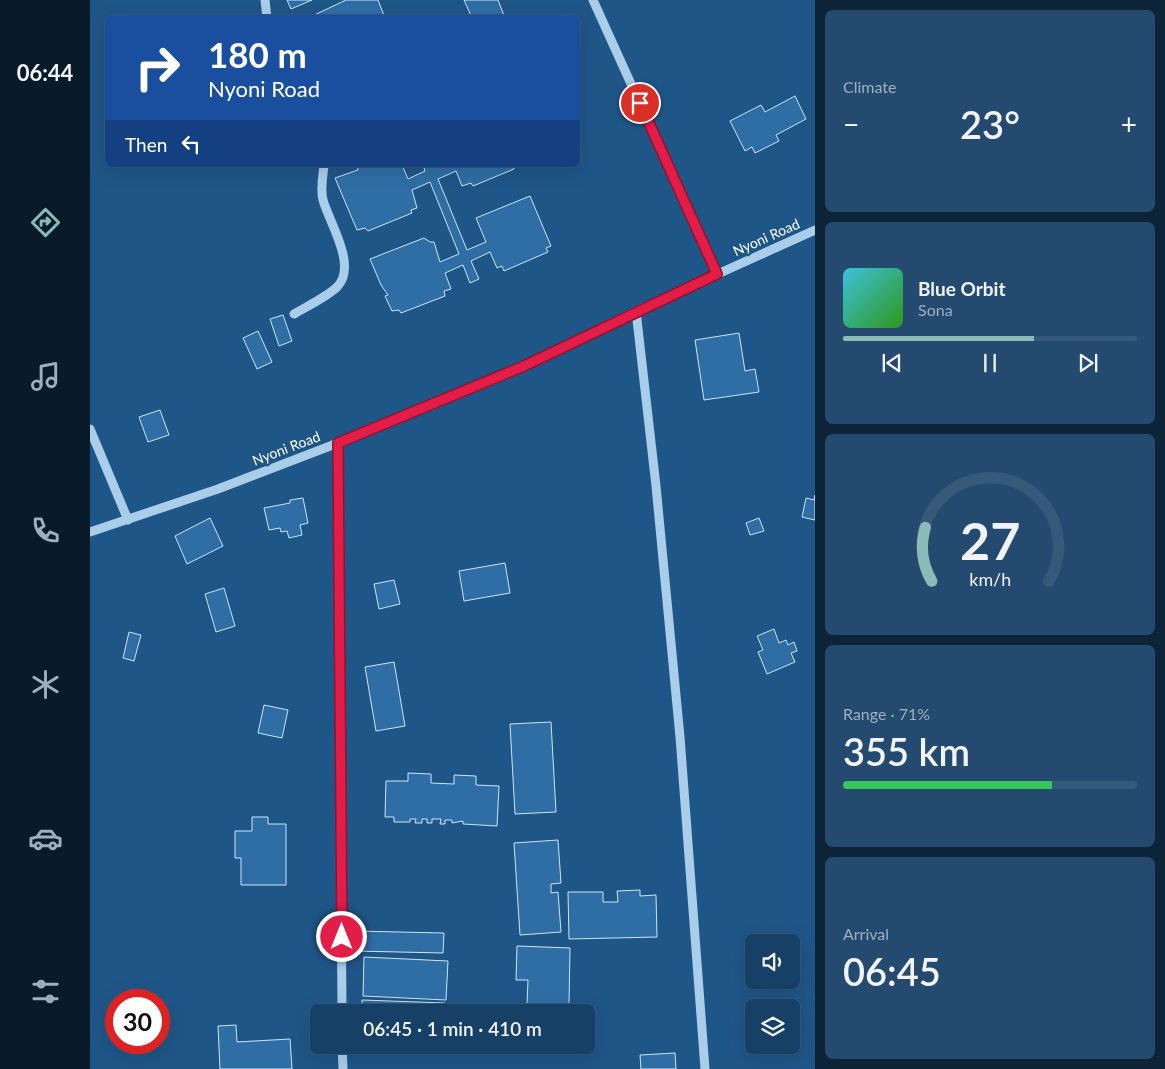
<!DOCTYPE html>
<meta charset="utf-8">
<style>
body{margin:0;font-family:Lato,sans-serif;background:#244b6f;color:#f1f3f6;height:100vh;display:flex;flex-direction:column;font-size:19px;white-space:nowrap}
*{box-sizing:border-box;margin:0}
p{font-size:16px;color:#9eafbf}
.icon{flex:none;width:28px;height:28px;fill:none;stroke:currentColor;stroke-width:2;stroke-linecap:round;stroke-linejoin:round}
.map{position:relative;flex:1;overflow:hidden}
.panel{display:flex;flex-direction:column;gap:10px;padding:10px;background:#0d2338;width:350px}
.panel>*{flex:none}
.guide{position:absolute;left:15px;top:15px;width:475px;height:152px;border-radius:8px;box-shadow:0 5px 20px #0002,0 0 0 1px #36597a;background:#1a4fa0;color:#fff;overflow:hidden}
.fabs{position:absolute;left:655px;top:934px;display:grid;gap:10px}
.fabs a{display:grid;place-items:center;width:55px;height:55px;border-radius:8px;background:#174066;box-shadow:0 5px 20px #0002,0 0 0 1px #36597a;font-size:25px}
.speed{position:absolute;left:15px;top:989px;display:flex;gap:10px;font-size:25px;font-weight:700;text-align:center}
.speed>*{display:grid;place-content:center;width:65px;height:65px;border-radius:50%;background:#174066;box-shadow:0 5px 20px #0002,0 0 0 1px #36597a;line-height:1}
.speed .limit{border:8px solid #d22;background:#fff;color:#111}
.pin{position:absolute;display:grid;place-items:center;width:42px;height:42px;color:#fff;margin:-21px;border:2px solid #fff;border-radius:50%;box-shadow:0 1px 5px #0007}
.me{position:absolute;width:55px;margin:-28px;rotate:0deg;stroke-linejoin:round;filter:drop-shadow(0 0 4px #0008)}
.turn{display:flex;align-items:center;gap:18px;height:105px;padding:0 20px;font-size:22px}
.turn .icon{width:65px;height:65px;stroke-width:2.5}
.turn b{display:block;font-size:35px;line-height:42px}
.then{display:flex;align-items:center;height:48px;padding:0 20px;background:#0003;gap:10px;font-size:19px}
.big{font-size:38px;font-weight:600;line-height:1.1}
.panel .tile{flex:1;display:flex;flex-direction:column;justify-content:center;gap:8px;min-width:0;padding:0 18px;border-radius:8px;background:#244b6f}
.panel .dial{align-items:center;gap:0}
.dial svg{height:130px;overflow:visible;fill:none;stroke:#36597a;stroke-width:7;stroke-linecap:round;text-anchor:middle}
.dial text{fill:#f1f3f6;stroke:none}
.song{display:flex;align-items:center;gap:15px}
.cover{width:60px;height:60px;border-radius:8px;background:linear-gradient(135deg,hsl(190 70% 55%),hsl(110 70% 35%))}
.played{height:5px;border-radius:2px;background:linear-gradient(90deg,#8bbbb9 65%,#36597a 65%)}
.keys{display:flex;justify-content:space-around;direction:ltr}
.heat{display:flex;justify-content:space-between;align-items:center;font-size:28px;direction:ltr}
.charge{height:8px;border-radius:4px;background:linear-gradient(90deg,#34c759 71%,#36597a 0)}
.trip{position:absolute;left:220px;top:1004px;width:285px;height:50px;border-radius:8px;background:#174066;box-shadow:0 5px 20px #0002,0 0 0 1px #36597a;font-weight:600;line-height:50px;text-align:center}
main{display:flex;flex:1;min-height:0}
.tabs{display:flex;flex-direction:column;width:90px;justify-content:space-around;align-items:center;background:#091a29;color:#9eafbf}
.tabs .icon{width:35px;height:35px}
.tabs .selected{color:#8bbbb9}
.tabs b{font-size:22px;color:#f1f3f6}
.map>svg:first-child{display:block}
</style>
<main>
<nav class="tabs">
<b>06:44</b>
<svg class="icon selected" aria-label="directions" viewBox="0 0 24 24"><path d="M12 3l9 9-9 9-9-9zM9 14v-3h6M13 9l2 2-2 2"/></svg>
<svg class="icon" aria-label="music" viewBox="0 0 24 24"><path d="M9 18V5l10-2v13"/><circle cx="6" cy="18" r="3"/><circle cx="16" cy="16" r="3"/></svg>
<svg class="icon" aria-label="phone" viewBox="0 0 24 24"><path d="M5 4h4l2 5-3 2q2 4 5 5l2-3 5 2v4C11 20 4 13 5 4z"/></svg>
<svg class="icon" aria-label="climate" viewBox="0 0 24 24"><path d="M12 3v18M4 7l16 10M4 17L20 7"/></svg>
<svg class="icon" aria-label="car" viewBox="0 0 24 24"><path d="M5 17H2v-5l4-1 3-4h7l3 4 3 1v5h-3M9 17h6M6 11h13"/><circle cx="7" cy="17" r="2"/><circle cx="17" cy="17" r="2"/></svg>
<svg class="icon" aria-label="filters" viewBox="0 0 24 24"><path d="M4 7h16M4 17h16"/><circle cx="9" cy="7" r="2"/><circle cx="15" cy="17" r="2"/></svg>
</nav>
<div class="map">
<svg width="725" height="1069" viewBox="0 0 725 1069">
<rect width="100%" height="100%" fill="#1f5688"/>
<!-- building -->
<path fill="#2f6ea5" stroke="#cee5f8" d="M 197,0 L 222,0 L 201,9 Z
M 256,0 L 288,0 L 295,18 L 218,18 Z
M 374,0 L 408,0 L 415,18 L 382,18 Z
M 705,96 L 716,119 L 686,135 L 689,141 L 665,153 L 662,147 L 655,151 L 640,121 L 671,105 L 675,112 Z
M 267,165 L 312,165 L 318,179 L 335,171 L 333,165 L 342,165 L 343,167 L 348,165 L 424,165 L 423,166 L 424,169 L 383,186 L 381,183 L 372,186 L 366,171 L 348,179 L 377,250 L 396,242 L 386,218 L 440,196 L 461,246 L 456,248 L 458,252 L 414,271 L 412,266 L 407,268 L 400,252 L 381,261 L 389,279 L 380,283 L 373,265 L 355,273 L 361,289 L 354,291 L 355,296 L 311,313 L 309,310 L 302,311 L 295,296 L 298,295 L 291,285 L 280,259 L 334,238 L 340,242 L 344,242 L 350,262 L 369,254 L 340,182 L 322,190 L 327,208 L 321,210 L 322,213 L 278,231 L 275,228 L 267,230 L 245,178 L 268,170 Z
M 193,315 L 202,341 L 189,346 L 180,319 Z
M 168,331 L 182,362 L 167,369 L 153,338 Z
M 649,333 L 655,371 L 665,369 L 669,392 L 614,400 L 605,340 Z
M 70,410 L 79,435 L 58,442 L 49,417 Z
M 725,495 L 725,520 L 712,517 L 716,498 L 724,500 Z
M 213,498 L 218,523 L 210,525 L 212,535 L 199,538 L 197,531 L 191,532 L 190,528 L 179,530 L 174,508 L 200,503 L 200,500 Z
M 120,518 L 133,546 L 97,564 L 85,536 Z
M 669,518 L 674,531 L 660,535 L 656,523 Z
M 415,563 L 420,593 L 374,601 L 369,571 Z
M 304,580 L 310,604 L 289,609 L 284,584 Z
M 134,588 L 145,626 L 126,632 L 115,594 Z
M 684,629 L 689,643 L 696,640 L 698,645 L 704,642 L 707,651 L 701,653 L 705,662 L 677,674 L 668,652 L 673,650 L 667,636 Z
M 39,632 L 51,635 L 44,661 L 33,658 Z
M 304,662 L 315,726 L 286,731 L 275,667 Z
M 174,705 L 198,710 L 192,738 L 168,733 Z
M 461,722 L 466,812 L 425,814 L 420,724 Z
M 318,773 L 341,774 L 341,783 L 364,784 L 364,775 L 386,776 L 386,785 L 409,786 L 407,826 L 373,824 L 373,821 L 362,823 L 362,820 L 355,820 L 355,824 L 350,824 L 351,819 L 342,819 L 342,823 L 337,823 L 337,819 L 332,819 L 332,823 L 325,823 L 326,819 L 320,819 L 320,822 L 304,822 L 304,817 L 295,817 L 296,781 L 318,781 Z
M 162,817 L 178,817 L 178,824 L 196,824 L 196,885 L 151,885 L 151,858 L 145,858 L 145,831 L 162,831 Z
M 468,840 L 471,883 L 461,884 L 461,893 L 468,892 L 471,932 L 430,935 L 424,843 Z
M 550,890 L 550,896 L 566,895 L 567,937 L 479,939 L 478,892 L 513,892 L 513,902 L 528,902 L 527,891 Z
M 265,931 L 354,933 L 353,953 L 264,951 Z
M 427,946 L 480,948 L 479,1005 L 437,1004 L 438,980 L 426,980 Z
M 274,957 L 358,961 L 356,1000 L 273,996 Z
M 272,1000 L 355,1003 L 355,1012 L 272,1012 Z
M 146,1025 L 147,1042 L 200,1039 L 202,1069 L 130,1069 L 128,1026 Z
M 361,1045 L 442,1045 L 442,1052 L 361,1053 Z
M 585,1053 L 586,1069 L 551,1069 L 550,1055 Z"/>
<g fill="none" stroke-linecap="round" stroke-linejoin="round">
<!-- minor -->
<path stroke="#aacdea" stroke-width="9" d="M 175,0 L 177,18
M 503,0 L 627,274
M 546,311 L 566,486 L 590,737 L 615,1069
M 204,314 C 216,307 238,296 247,287 C 268,266 239,222 233,200 C 230,189 233,176 234,165
M 0,429 L 38,520
M 248,443 L 252,1012
M 0,532 L 128,489 L 248,443 L 434,366 L 546,311 L 725,230
M 252,1045 L 253,1069"/>
</g>
<g fill="none" stroke-linecap="round" stroke-linejoin="round">
<defs>
<path id="route" d="M 252,937 L 248,443 L 434,366 L 627,274 L 550,103"/>
</defs>
<!-- route casing -->
<use href="#route" stroke="#92132f" stroke-width="12"/>
<!-- route -->
<use href="#route" stroke="#e11d48" stroke-width="9"/>
</g>
<g text-anchor="middle" dominant-baseline="central" stroke-width="5" stroke-linejoin="round" paint-order="stroke">
<!-- street labels -->
<g font-size="14" fill="#fff" stroke="#1f5688">
<text transform="translate(676 237) rotate(-24)">Nyoni Road</text>
<text transform="translate(196 448) rotate(-21)">Nyoni Road</text>
</g>
</g>
</svg>
<div class="fabs">
<a><svg class="icon" aria-label="sound" viewBox="0 0 24 24"><path d="M4 9h4l5-4v14l-5-4H4zM17 9q2 3 0 6"/></svg></a>
<a><svg class="icon" aria-label="layers" viewBox="0 0 24 24"><path d="M12 4l9 5-9 5-9-5zM3 14l9 5 9-5"/></svg></a>
</div>
<div class="speed"><div class="limit">30</div></div>
<div class="pin" style="left:550px;top:103px;background:#d93025"><svg class="icon" aria-label="arrive" viewBox="0 0 24 24"><path d="M6 21V4h12l-3 4 3 4H6"/></svg></div>
<svg class="me" style="left:252px;top:937px" viewBox="-20 -20 40 40"><circle r="17" fill="#e11d48" stroke="#fff" stroke-width="3"/><path d="M0-11L8 9 0 5-8 9z" fill="#fff"/></svg>
<div class="trip">06:45 · 1 min · 410 m</div>
<div class="guide">
<div class="turn"><svg class="icon" aria-label="right" viewBox="0 0 24 24"><path d="M7 20v-9h11M14 6l5 5-5 5"/></svg><div><b>180 m</b>Nyoni Road</div></div>
<div class="then">Then<svg class="icon" aria-label="left" viewBox="0 0 24 24"><path d="M17 20v-9H6M10 6l-5 5 5 5"/></svg></div>
</div>
</div>
<section class="panel">
<div class="tile"><p>Climate</p>
<div class="heat"><a>−</a><b class="big">23°</b><a>+</a></div>
</div>
<div class="tile">
<div class="song"><i class="cover"></i><div><b>Blue Orbit</b><p>Sona</p></div></div>
<div class="played"></div>
<div class="keys"><svg class="icon" aria-label="previous" viewBox="0 0 24 24"><path d="M18 5L8 12l10 7zM5 5v14"/></svg><svg class="icon" aria-label="pause" viewBox="0 0 24 24"><path d="M8 5v14M16 5v14"/></svg><svg class="icon" aria-label="next" viewBox="0 0 24 24"><path d="M6 5l10 7-10 7zM19 5v14"/></svg></div>
</div>
<div class="tile dial"><svg viewBox="0 0 100 80">
<path d="M14 69A42 42 0 1 1 86 69"/>
<path d="M14 69A42 42 0 0 1 10 36" stroke="#8bbbb9"/>
<text x="50" y="56" font-size="32" font-weight="700">27</text>
<text x="50" y="72" font-size="11">km/h</text>
</svg></div>
<div class="tile"><p>Range · 71%</p><b class="big">355 km</b><div class="charge"></div></div>
<div class="tile"><p>Arrival</p><b class="big">06:45</b></div>
</section>
</main>
